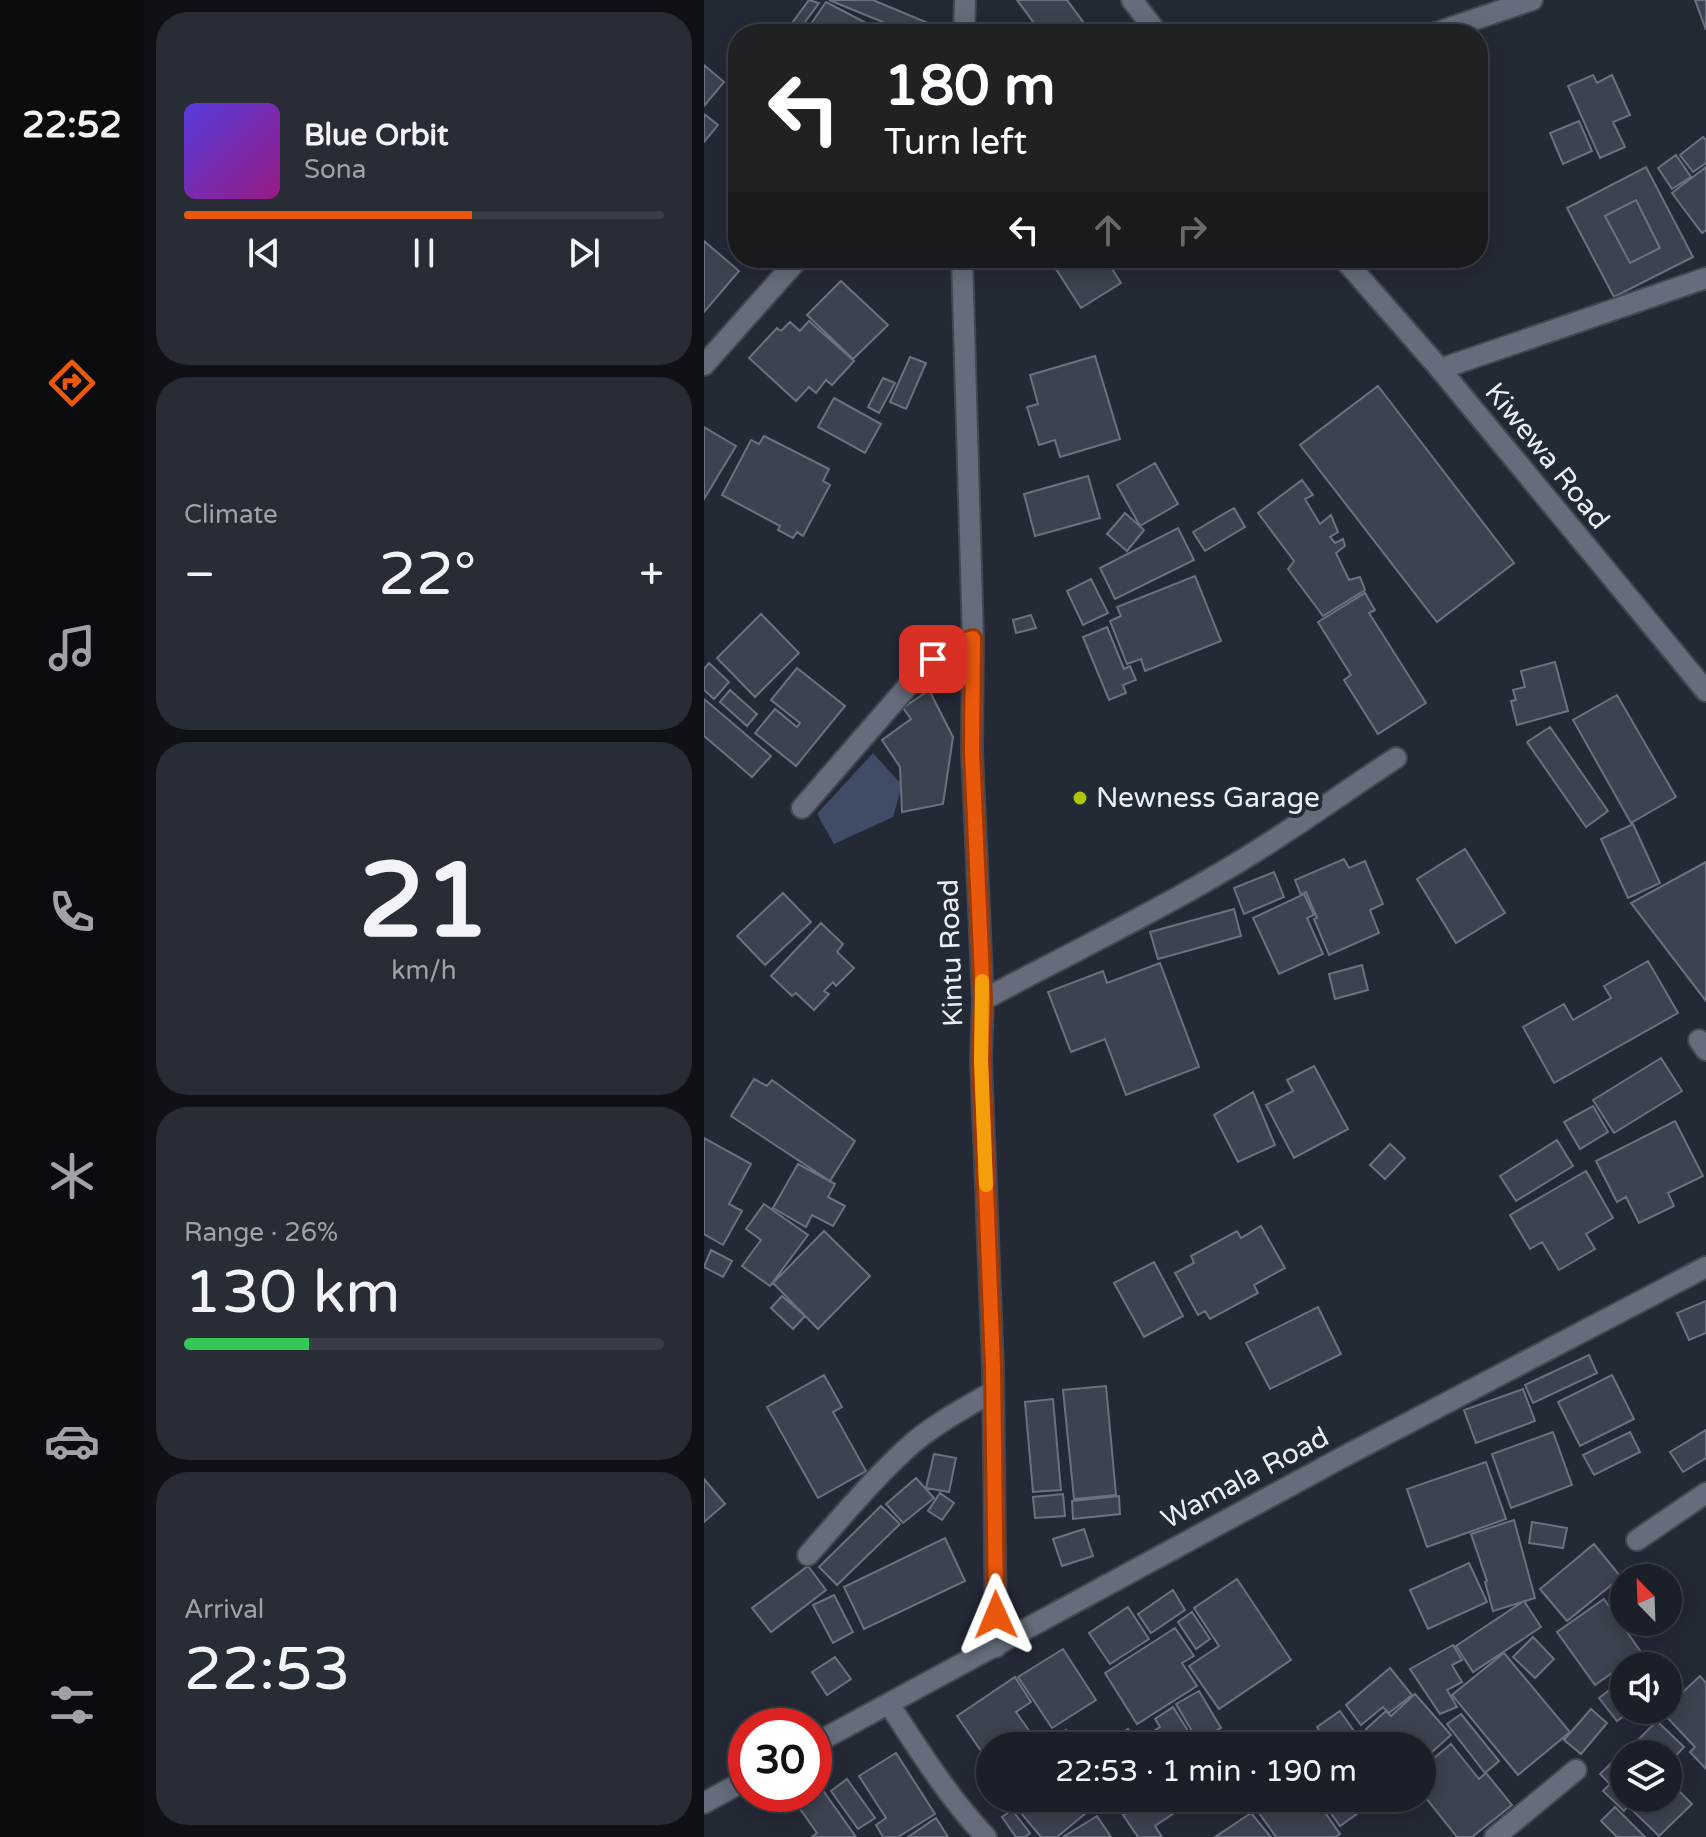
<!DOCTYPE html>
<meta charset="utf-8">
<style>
body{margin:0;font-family:"Varela Round",sans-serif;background:#282c34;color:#f1f3f6;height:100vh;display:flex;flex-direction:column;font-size:30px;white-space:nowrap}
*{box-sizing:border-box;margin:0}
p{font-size:26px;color:#a0a2a8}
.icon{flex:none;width:44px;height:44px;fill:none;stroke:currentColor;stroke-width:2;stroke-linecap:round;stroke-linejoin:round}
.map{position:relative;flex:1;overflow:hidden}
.drawer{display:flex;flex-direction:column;gap:12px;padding:12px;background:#0f1116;width:560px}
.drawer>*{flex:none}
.top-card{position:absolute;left:24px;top:24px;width:760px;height:244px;border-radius:32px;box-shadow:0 4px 20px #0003,0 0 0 2px #393d45;background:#202124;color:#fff;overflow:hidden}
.needle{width:52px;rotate:337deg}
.buttons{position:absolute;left:906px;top:1564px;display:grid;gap:16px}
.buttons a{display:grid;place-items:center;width:72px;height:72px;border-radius:50%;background:#1b1f28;box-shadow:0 4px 20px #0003,0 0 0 2px #393d45;font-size:40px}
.speed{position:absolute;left:24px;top:1708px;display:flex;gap:16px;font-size:40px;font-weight:700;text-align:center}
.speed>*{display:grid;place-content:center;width:104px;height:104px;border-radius:50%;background:#1b1f28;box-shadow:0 4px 20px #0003,0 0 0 2px #393d45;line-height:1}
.speed .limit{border:12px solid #d22;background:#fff;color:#111}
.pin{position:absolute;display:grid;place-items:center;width:68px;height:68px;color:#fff;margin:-34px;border-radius:16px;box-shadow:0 4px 12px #0006}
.me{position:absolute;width:88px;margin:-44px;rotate:359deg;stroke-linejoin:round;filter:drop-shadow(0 0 6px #0008)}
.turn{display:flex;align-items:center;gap:28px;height:168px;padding:0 24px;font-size:36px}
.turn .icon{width:104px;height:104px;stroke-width:2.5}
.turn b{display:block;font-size:56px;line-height:68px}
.lanes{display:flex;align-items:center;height:76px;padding:0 24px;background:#0003;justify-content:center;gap:40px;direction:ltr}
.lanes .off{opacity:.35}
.big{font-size:60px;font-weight:600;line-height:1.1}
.drawer .tile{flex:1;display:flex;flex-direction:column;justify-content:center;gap:12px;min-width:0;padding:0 28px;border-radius:32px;background:#282c34}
.drawer .dial{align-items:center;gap:0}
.dial b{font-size:104px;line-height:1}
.song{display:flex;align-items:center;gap:24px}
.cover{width:96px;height:96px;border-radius:12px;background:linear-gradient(135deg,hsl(250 70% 55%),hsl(310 70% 35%))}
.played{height:8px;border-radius:4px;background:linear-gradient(90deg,#ea580c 60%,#393d45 60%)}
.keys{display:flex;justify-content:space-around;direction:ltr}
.heat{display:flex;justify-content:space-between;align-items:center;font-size:44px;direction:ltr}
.charge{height:12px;border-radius:6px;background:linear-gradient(90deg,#34c759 26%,#393d45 0)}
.trip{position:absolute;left:272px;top:1732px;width:460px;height:80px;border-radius:40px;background:#1b1f28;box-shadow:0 4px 20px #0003,0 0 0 2px #393d45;font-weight:600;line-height:80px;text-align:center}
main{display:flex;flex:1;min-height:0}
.tab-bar{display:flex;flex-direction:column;width:144px;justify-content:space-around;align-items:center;background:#0b0c10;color:#a0a2a8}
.tab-bar .icon{width:56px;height:56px}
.tab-bar .on{color:#ea580c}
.tab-bar b{font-size:36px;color:#f1f3f6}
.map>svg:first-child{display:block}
</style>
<main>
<nav class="tab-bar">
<b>22:52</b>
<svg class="icon on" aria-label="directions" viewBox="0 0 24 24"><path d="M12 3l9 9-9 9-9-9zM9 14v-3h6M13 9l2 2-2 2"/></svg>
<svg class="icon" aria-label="music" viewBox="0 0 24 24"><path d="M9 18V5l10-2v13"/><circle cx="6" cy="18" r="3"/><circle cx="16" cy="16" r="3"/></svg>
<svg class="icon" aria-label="phone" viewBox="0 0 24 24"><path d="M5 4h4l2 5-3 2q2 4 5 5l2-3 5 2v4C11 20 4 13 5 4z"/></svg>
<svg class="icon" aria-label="climate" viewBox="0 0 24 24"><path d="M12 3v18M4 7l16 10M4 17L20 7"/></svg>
<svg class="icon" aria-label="car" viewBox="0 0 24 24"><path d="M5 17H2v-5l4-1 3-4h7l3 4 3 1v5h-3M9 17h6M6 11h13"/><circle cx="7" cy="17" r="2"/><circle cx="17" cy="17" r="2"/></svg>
<svg class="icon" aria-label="filters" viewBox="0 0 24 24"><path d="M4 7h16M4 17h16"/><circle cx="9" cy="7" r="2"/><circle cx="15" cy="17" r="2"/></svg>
</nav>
<section class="drawer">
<div class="tile">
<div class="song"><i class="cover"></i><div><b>Blue Orbit</b><p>Sona</p></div></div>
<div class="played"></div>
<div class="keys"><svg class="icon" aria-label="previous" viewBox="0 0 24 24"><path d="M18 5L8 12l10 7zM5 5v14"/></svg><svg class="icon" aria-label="pause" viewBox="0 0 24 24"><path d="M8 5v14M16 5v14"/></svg><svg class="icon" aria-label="next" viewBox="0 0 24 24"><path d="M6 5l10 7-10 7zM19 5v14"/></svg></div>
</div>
<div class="tile"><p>Climate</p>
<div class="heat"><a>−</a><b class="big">22°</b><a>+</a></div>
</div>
<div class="tile dial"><b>21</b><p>km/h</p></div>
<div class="tile"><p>Range · 26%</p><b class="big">130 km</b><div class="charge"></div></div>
<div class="tile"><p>Arrival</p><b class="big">22:53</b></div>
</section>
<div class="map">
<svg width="1002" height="1837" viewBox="0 0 1002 1837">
<rect width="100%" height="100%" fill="#242936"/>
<!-- green -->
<path fill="#404b65" d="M 169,753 L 198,785 L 189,817 L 130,844 L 113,814 Z"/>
<!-- building -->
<path fill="#3c424f" stroke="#6b7180" stroke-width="2" fill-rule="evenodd" d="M 105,0 L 115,3 L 92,34 L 80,34 Z
M 125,0 L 169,0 L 236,28 L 234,34 L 208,34 Z
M 313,0 L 363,0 L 388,34 L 338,34 Z
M 991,0 L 1002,0 L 1002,30 Z
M 122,2 L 183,34 L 100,34 Z
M 0,65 L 20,82 L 0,106 Z
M 889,75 L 893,83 L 908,75 L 926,115 L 909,122 L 921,147 L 896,158 L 864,86 Z
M 0,114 L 14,125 L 0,142 Z
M 875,121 L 888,151 L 859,164 L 846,133 Z
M 999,137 L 1002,140 L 1002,163 L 989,172 L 976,155 Z
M 972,155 L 987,177 L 968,189 L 954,168 Z
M 942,167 L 989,257 L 910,297 L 863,208 ZM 932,200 L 956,248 L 926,263 L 901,216 Z
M 1002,167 L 1002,230 L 998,233 L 968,193 Z
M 932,200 L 956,248 L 926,263 L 901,216 Z
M 0,241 L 35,271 L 0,312 Z
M 363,258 L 401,258 L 417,283 L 377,308 L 350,266 Z
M 137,281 L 184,325 L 149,359 L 103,315 Z
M 105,321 L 150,361 L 128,385 L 122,380 L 112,393 L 105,387 L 92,401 L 45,358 L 73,328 L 77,331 L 86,322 L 96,331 Z
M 391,356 L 416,439 L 356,457 L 351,440 L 335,445 L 323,407 L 334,404 L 326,375 Z
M 206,357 L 222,363 L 202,409 L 186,402 Z
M 179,378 L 191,383 L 175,413 L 164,407 Z
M 674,386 L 810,563 L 733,622 L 596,445 Z
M 130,398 L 177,424 L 161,453 L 114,427 Z
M 0,427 L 32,446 L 0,499 Z
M 60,436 L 125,469 L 119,481 L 126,485 L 99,536 L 93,532 L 89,538 L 74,530 L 76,526 L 18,495 L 47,440 L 55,444 Z
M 451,463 L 474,504 L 436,526 L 413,485 Z
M 384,476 L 396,518 L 331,536 L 320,494 Z
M 598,480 L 609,495 L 601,499 L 616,524 L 627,515 L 634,532 L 626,537 L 631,543 L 639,539 L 641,546 L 632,553 L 645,580 L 656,577 L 661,590 L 619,616 L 584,569 L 590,561 L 554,513 Z
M 530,508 L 541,527 L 501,551 L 489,532 Z
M 421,513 L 440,530 L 423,551 L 403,534 Z
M 474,528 L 490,560 L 411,599 L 396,568 Z
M 491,576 L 517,641 L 441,671 L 437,659 L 423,664 L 406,621 L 417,616 L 413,607 Z
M 387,579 L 404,613 L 379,625 L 363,591 Z
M 661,593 L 671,610 L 665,613 L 722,703 L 674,734 L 640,680 L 647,675 L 614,622 Z
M 57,614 L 95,653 L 51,697 L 13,658 Z
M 327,615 L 332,628 L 312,633 L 309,620 Z
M 403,627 L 420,669 L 426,666 L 432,680 L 419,685 L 422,693 L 405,700 L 379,637 Z
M 851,662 L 864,711 L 813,725 L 807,701 L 812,700 L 809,690 L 821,687 L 817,671 Z
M 5,663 L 25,682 L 10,699 L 0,690 L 0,669 Z
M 93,668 L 141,706 L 92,766 L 51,733 L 71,709 L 93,727 L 96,723 L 67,700 Z
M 26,690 L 53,714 L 43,726 L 16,702 Z
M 225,690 L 249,737 L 239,804 L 198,812 L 196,767 L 178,740 L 207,719 L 199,708 Z
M 913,695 L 972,797 L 927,823 L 869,720 Z
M 0,699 L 67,756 L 48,777 L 0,736 Z
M 846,727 L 904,811 L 882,827 L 823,742 Z
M 929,824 L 956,883 L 924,898 L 897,839 Z
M 761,849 L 801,913 L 752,943 L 713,879 Z
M 640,859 L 645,868 L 661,861 L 679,904 L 666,910 L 675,933 L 625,955 L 610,919 L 613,918 L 602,892 L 597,895 L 591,880 Z
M 1002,862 L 1002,1001 L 927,903 Z
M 570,872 L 580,897 L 540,914 L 530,888 Z
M 79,893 L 107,922 L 61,965 L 33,936 Z
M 600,894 L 610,915 L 603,918 L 619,954 L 575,974 L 549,918 Z
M 530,909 L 537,936 L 454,959 L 446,932 Z
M 117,923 L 139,944 L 133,952 L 150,968 L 132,986 L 129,982 L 120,991 L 125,994 L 110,1010 L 92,993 L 88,996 L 67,976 Z
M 944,961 L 974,1013 L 850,1083 L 819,1027 L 860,1004 L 869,1020 L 907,998 L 900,986 Z
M 456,963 L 495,1067 L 422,1095 L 401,1039 L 367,1052 L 344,992 L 399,971 L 403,983 Z
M 658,965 L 664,990 L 631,999 L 625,974 Z
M 957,1058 L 978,1091 L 910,1133 L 889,1100 Z
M 610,1066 L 644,1129 L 590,1158 L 562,1105 L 589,1091 L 583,1080 Z
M 50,1079 L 63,1086 L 68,1080 L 151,1141 L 126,1181 L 27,1116 Z
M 549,1092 L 571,1145 L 534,1162 L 510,1115 Z
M 889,1106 L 904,1132 L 876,1149 L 860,1122 Z
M 971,1121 L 999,1176 L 964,1193 L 970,1206 L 935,1223 L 922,1197 L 913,1202 L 892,1161 Z
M 0,1138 L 47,1164 L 25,1204 L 38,1211 L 19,1245 L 0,1234 Z
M 853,1140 L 869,1166 L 812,1201 L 796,1176 Z
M 686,1144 L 701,1158 L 681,1179 L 666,1165 Z
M 94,1164 L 131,1184 L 124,1197 L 141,1206 L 129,1226 L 108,1215 L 102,1227 L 69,1208 Z
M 882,1171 L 909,1218 L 882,1234 L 891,1249 L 855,1270 L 838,1242 L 826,1249 L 806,1215 Z
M 60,1204 L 104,1235 L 66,1286 L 38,1266 L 57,1240 L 42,1229 Z
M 557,1226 L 581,1268 L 550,1285 L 554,1293 L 506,1319 L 501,1311 L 494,1315 L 471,1273 L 490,1263 L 487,1256 L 533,1231 L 537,1238 Z
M 120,1231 L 166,1276 L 114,1329 L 69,1283 Z
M 7,1250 L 28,1261 L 19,1277 L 0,1267 Z
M 450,1262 L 479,1316 L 440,1337 L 410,1283 Z
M 78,1296 L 101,1316 L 89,1329 L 67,1308 Z
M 1002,1301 L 1002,1333 L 985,1340 L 973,1313 Z
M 614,1307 L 637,1354 L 566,1389 L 542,1343 Z
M 885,1355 L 893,1373 L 829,1403 L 821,1385 Z
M 120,1375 L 138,1407 L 129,1412 L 162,1471 L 114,1498 L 63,1407 Z
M 908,1375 L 930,1419 L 876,1446 L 854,1402 Z
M 402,1386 L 412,1495 L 370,1499 L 359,1390 Z
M 819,1389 L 831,1421 L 772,1443 L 760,1410 Z
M 349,1399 L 357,1490 L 329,1492 L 321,1402 Z
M 1002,1430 L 1002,1458 L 979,1472 L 966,1452 Z
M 849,1432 L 868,1485 L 807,1508 L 788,1454 Z
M 926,1432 L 936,1452 L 890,1475 L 879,1455 Z
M 230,1454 L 252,1458 L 245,1492 L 222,1488 Z
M 782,1462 L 802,1519 L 723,1547 L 703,1489 Z
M 212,1478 L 230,1498 L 199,1523 L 182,1504 Z
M 0,1479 L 21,1504 L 0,1522 Z
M 236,1493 L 250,1503 L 238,1520 L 224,1511 Z
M 359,1494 L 361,1516 L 331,1518 L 329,1497 Z
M 415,1496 L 416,1514 L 369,1519 L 368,1501 Z
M 177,1506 L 196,1524 L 133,1585 L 115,1567 Z
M 810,1520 L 831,1598 L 789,1611 L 781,1582 L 783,1581 L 767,1534 Z
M 828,1522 L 863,1528 L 859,1548 L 825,1543 Z
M 380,1529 L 389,1556 L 358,1566 L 349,1539 Z
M 241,1538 L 261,1581 L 160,1629 L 140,1587 Z
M 890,1544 L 917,1577 L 863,1621 L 836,1589 Z
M 765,1563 L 783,1602 L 724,1629 L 706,1590 Z
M 104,1566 L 122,1590 L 67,1632 L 48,1608 Z
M 533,1579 L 587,1660 L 515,1709 L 485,1666 L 515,1646 L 490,1608 Z
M 469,1590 L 481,1610 L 447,1633 L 434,1614 Z
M 130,1595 L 149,1632 L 129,1643 L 109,1605 Z
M 900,1599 L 937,1652 L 891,1685 L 853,1632 Z
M 820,1601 L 837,1627 L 769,1672 L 752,1646 Z
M 424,1607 L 445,1639 L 406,1664 L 385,1633 Z
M 488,1612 L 506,1639 L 492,1649 L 474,1622 Z
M 471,1628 L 490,1656 L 478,1663 L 493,1686 L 433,1724 L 401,1673 Z
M 829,1637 L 850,1659 L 831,1678 L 809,1657 Z
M 749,1645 L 758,1660 L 748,1665 L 758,1682 L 743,1690 L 753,1707 L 736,1714 L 706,1669 Z
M 359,1649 L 392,1700 L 348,1728 L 314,1677 Z
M 800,1653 L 866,1732 L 814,1775 L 748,1695 Z
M 131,1657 L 147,1679 L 123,1695 L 108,1672 Z
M 686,1668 L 708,1695 L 685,1713 L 679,1707 L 657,1725 L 642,1705 Z
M 996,1676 L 1002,1683 L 1002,1769 L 986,1752 L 991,1747 L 958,1712 L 964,1710 L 964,1706 Z
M 311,1677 L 327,1702 L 312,1712 L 336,1746 L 286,1746 L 286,1764 L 253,1716 Z
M 920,1679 L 920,1710 L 928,1710 L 913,1721 L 895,1698 Z
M 495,1691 L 517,1728 L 494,1741 L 472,1704 Z
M 711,1694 L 747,1735 L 718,1761 L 718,1746 L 676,1746 L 662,1729 L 682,1711 L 687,1716 Z
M 469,1707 L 493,1745 L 492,1746 L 449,1746 L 442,1736 L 456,1727 L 451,1719 Z
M 887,1709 L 903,1723 L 877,1754 L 860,1740 Z
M 636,1711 L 652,1734 L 633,1746 L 625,1746 L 613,1727 Z
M 757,1714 L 795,1761 L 781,1773 L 743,1724 Z
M 953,1721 L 980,1747 L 964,1764 L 964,1754 L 948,1754 L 934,1740 Z
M 424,1729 L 436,1746 L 399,1746 Z
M 362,1730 L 375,1746 L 342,1745 Z
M 662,1731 L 672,1746 L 641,1746 Z
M 747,1744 L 775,1779 L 782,1773 L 808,1805 L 768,1837 L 753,1837 L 718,1793 L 718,1768 Z
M 927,1744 L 937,1754 L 920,1754 L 920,1798 L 964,1798 L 964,1780 L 988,1804 L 955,1836 L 924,1806 L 920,1811 L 899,1791 L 906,1784 L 896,1774 Z
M 192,1753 L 231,1814 L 194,1837 L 179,1837 L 172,1825 L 182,1818 L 155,1776 Z
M 143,1779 L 171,1818 L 154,1829 L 127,1791 Z
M 113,1782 L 152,1837 L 108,1837 L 113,1833 L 89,1799 L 96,1794 L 110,1794 L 110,1784 Z
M 334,1798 L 398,1798 L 399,1799 L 353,1837 L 337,1837 L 316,1812 Z
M 408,1798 L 441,1798 L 418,1813 Z
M 445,1798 L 477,1798 L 482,1805 L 451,1826 L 458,1837 L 434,1837 L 419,1815 Z
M 562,1798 L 611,1798 L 636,1834 L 631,1837 L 572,1837 L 555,1813 L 567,1805 Z
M 616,1798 L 675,1798 L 636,1826 Z
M 911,1807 L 941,1837 L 913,1837 L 897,1821 Z
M 308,1810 L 326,1833 L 321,1837 L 312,1837 L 298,1817 Z
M 547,1813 L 567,1837 L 511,1837 Z
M 393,1816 L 407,1837 L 359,1837 Z
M 232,1818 L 244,1837 L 204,1837 Z"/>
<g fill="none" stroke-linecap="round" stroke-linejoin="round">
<defs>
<path id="minor" d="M 260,34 L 261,0
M 728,34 L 828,0
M 258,258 L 269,638 L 268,751 L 279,1000 L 277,1060 L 289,1367 L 292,1647
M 0,365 L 95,258
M 736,369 L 1002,278
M 98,808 L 217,671 L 242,650 L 269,638
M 279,1000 C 362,955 447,915 528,866 C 584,833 637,794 692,758
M 995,1040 L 1002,1050
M 933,1540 L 1002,1493
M 104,1555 C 138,1517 171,1476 210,1442 C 234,1422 261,1408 288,1392
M 185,1704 C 215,1750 244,1797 282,1837
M 791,1837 L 872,1770"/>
<path id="tertiary" d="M 428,0 L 454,34
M 639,258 L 736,369 L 1002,691
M 110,1744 L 639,1457 L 1002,1267
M 0,1803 L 42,1780"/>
</defs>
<!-- minor casing -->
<use href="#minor" stroke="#434751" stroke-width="24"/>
<!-- tertiary casing -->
<use href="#tertiary" stroke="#434751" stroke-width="24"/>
<!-- minor -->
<use href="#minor" stroke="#666c7b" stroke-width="20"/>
<!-- tertiary -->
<use href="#tertiary" stroke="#666c7b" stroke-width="20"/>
</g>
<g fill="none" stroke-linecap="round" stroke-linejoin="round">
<defs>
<path id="route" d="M 229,659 L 254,643 L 269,638 L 268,751 L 279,1000 L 277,1060 L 289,1367 L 292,1615"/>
</defs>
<!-- route casing -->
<use href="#route" stroke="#983908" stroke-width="20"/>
<!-- route -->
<use href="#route" stroke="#ea580c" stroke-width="14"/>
<!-- slow -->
<path stroke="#f59e0b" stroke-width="14" d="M 278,981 L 277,1060 L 282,1185"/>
</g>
<!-- markers -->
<circle fill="#b0c503" stroke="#242936" stroke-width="3" cx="376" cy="798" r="8"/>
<g text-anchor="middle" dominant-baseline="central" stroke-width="8" stroke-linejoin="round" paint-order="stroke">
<!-- street labels -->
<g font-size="28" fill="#eaeef7" stroke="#242936">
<text transform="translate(843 456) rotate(51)">Kiwewa Road</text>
<text transform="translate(247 953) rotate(-92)">Kintu Road</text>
<text transform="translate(541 1478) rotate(-28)">Wamala Road</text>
</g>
<!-- poi labels -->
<g font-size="28" fill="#eaeef7" stroke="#242936" text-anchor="start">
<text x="392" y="798">Newness Garage</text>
</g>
</g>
</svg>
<div class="buttons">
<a><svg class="needle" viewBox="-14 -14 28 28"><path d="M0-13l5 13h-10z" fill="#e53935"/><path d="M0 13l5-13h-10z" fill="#a0a2a8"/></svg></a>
<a><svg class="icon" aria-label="sound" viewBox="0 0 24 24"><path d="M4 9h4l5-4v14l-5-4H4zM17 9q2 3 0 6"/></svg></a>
<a><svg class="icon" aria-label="layers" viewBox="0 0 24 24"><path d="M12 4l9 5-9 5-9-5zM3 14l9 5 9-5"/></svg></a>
</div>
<div class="speed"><div class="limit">30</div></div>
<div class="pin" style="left:229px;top:659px;background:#d93025"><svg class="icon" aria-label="arrive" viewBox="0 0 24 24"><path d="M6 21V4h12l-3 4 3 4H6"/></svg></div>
<svg class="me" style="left:292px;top:1615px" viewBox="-20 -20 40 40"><path d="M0-17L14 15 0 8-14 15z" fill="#ea580c" stroke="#fff" stroke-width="4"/></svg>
<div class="trip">22:53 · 1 min · 190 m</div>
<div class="top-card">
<div class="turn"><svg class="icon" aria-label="left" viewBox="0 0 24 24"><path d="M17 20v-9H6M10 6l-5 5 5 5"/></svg><div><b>180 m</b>Turn left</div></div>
<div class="lanes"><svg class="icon" aria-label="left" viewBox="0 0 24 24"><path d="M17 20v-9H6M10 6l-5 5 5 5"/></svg><svg class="icon off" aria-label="ahead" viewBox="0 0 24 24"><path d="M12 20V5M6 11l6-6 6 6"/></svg><svg class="icon off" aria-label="right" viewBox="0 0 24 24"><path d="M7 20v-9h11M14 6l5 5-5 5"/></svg></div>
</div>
</div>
</main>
